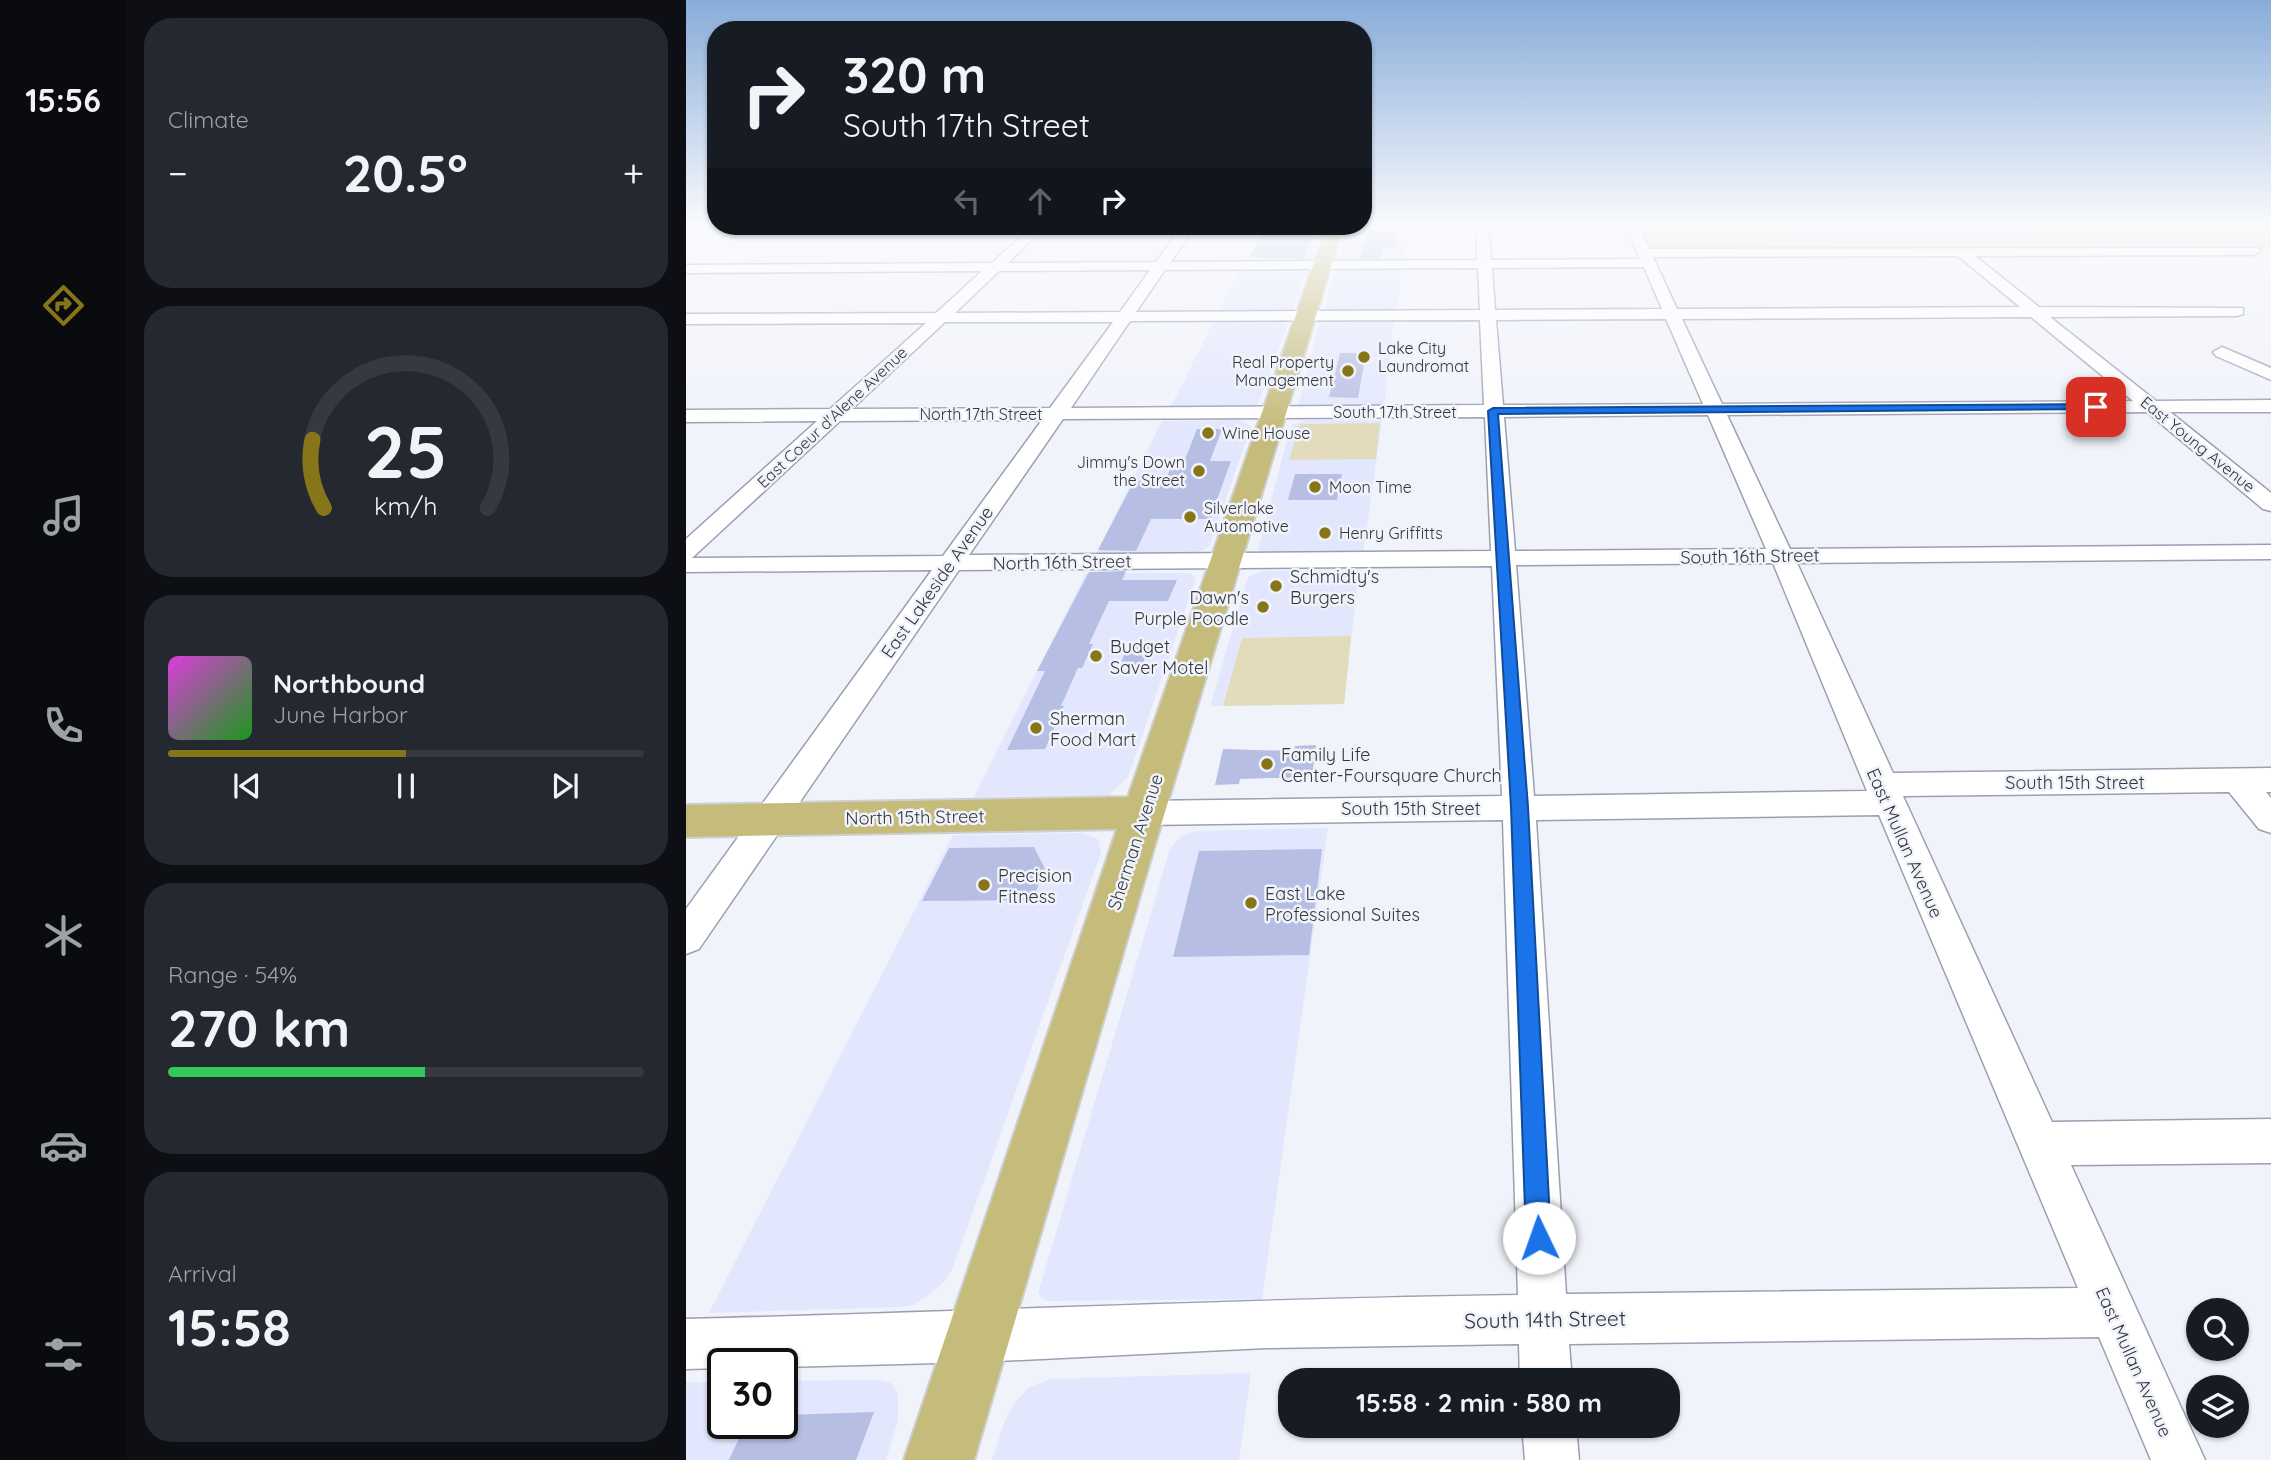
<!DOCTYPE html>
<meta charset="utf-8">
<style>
body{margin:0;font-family:Quicksand,sans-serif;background:#242831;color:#f1f3f6;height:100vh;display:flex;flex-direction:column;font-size:26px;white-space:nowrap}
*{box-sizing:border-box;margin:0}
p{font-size:23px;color:#9ea1a6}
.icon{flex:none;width:38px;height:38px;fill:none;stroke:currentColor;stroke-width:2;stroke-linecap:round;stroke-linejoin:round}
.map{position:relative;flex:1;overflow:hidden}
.panel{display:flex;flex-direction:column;gap:18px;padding:18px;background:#0d0f14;width:560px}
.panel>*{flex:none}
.top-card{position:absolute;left:21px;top:21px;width:665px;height:214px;border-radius:28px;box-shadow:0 2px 5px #0004;background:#171b24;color:#f1f3f6;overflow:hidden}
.tools{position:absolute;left:1500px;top:1298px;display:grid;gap:14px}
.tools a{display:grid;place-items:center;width:63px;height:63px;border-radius:50%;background:#171b24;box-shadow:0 2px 5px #0004;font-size:35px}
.speed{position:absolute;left:21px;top:1348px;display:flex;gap:14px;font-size:35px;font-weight:700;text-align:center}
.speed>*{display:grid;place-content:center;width:91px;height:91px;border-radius:50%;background:#171b24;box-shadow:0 2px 5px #0004;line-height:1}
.speed .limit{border:4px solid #111;border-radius:10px;background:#fff;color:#111}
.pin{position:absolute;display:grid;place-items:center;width:60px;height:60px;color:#fff;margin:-30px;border-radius:14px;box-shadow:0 4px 10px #0006}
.me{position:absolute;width:77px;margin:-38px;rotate:357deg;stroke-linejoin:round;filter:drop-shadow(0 0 5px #0008)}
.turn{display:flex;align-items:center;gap:24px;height:147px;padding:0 21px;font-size:32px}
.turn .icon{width:91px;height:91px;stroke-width:2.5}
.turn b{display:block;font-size:49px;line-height:60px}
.lanes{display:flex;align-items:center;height:66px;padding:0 21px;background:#0003;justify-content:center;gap:35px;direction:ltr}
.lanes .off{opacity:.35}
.big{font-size:52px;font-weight:700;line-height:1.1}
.panel .tile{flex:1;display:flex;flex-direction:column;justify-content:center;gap:10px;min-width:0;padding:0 24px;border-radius:28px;background:#242831}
.panel .dial{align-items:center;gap:0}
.dial svg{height:182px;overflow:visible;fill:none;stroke:#363941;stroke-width:7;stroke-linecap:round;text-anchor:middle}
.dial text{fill:#f1f3f6;stroke:none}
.song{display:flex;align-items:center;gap:21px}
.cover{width:84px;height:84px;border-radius:10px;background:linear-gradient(135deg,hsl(300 70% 55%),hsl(120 70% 35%))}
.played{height:7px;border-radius:4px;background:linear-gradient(90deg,#867619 50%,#363941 50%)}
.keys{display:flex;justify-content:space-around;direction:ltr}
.heat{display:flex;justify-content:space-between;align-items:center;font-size:38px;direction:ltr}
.charge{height:10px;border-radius:5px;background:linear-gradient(90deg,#34c759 54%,#363941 0)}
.trip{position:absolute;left:592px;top:1368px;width:402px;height:70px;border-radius:28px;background:#171b24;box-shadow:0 2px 5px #0004;font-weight:700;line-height:70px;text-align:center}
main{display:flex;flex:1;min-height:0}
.tabs{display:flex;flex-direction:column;width:126px;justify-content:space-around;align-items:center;background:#090b0e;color:#9ea1a6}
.tabs .icon{width:49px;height:49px}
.tabs .on{color:#867619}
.tabs b{font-size:32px;color:#f1f3f6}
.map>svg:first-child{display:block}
</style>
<main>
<nav class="tabs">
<b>15:56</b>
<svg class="icon on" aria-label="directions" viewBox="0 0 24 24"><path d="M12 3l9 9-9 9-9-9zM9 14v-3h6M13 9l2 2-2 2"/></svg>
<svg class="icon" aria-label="music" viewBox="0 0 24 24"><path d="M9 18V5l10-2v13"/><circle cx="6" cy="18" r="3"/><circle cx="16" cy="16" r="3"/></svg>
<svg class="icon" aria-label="phone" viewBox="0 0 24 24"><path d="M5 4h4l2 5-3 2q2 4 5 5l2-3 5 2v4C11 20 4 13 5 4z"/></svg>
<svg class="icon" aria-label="climate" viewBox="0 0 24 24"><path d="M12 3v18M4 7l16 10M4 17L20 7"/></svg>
<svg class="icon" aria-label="car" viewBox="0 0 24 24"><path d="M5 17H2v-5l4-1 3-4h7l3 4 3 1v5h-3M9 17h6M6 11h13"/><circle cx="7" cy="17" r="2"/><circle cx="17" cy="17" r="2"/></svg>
<svg class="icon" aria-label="filters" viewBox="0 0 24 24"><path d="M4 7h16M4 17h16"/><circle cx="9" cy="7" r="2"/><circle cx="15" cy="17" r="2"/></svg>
</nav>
<section class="panel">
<div class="tile"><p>Climate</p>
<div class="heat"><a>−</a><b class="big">20.5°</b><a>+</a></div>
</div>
<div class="tile dial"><svg viewBox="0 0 100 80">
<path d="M14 69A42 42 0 1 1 86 69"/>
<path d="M14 69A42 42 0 0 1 9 39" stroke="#867619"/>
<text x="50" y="56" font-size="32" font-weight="700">25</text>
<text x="50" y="72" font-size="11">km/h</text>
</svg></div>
<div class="tile">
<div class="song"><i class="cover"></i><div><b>Northbound</b><p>June Harbor</p></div></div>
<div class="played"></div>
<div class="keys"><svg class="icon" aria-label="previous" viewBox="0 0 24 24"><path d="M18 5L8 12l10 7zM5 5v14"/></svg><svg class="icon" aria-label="pause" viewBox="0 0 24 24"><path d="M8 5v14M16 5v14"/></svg><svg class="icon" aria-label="next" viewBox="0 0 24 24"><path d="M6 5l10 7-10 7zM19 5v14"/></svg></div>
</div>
<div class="tile"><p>Range · 54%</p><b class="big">270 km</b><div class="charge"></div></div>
<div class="tile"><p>Arrival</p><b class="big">15:58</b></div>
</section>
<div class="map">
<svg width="1585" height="1460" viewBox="0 0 1585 1460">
<rect width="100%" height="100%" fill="#f1f3fb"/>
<!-- built -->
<path fill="#e2e7fd" d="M 577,226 L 637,226 L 624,262 L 559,264 Z
M 662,226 L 722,226 L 717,263 L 652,261 Z
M 612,269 L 620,272 L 607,310 L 532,314 L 554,270 Z
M 662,269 L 716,269 L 711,312 L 638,311 L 648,273 Z
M 594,320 L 602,325 L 571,406 L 483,410 L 528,321 Z
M 647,320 L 708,320 L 698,408 L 612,406 L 633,324 Z
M 555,420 L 565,427 L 523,547 L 507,555 L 409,556 L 476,421 Z
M 621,420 L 696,420 L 677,554 L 579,554 L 572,550 L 605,425 Z
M 673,570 L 658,704 L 524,706 L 562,577 L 576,571 Z
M 400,573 L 504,573 L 510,578 L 442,777 L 423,795 L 288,797 Z
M 642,828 L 576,1299 L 362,1301 L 356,1298 L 352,1293 L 484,849 L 494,837 L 510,831 Z
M 395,833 L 412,839 L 415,853 L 266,1270 L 257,1283 L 228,1305 L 218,1307 L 23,1313 L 267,835 Z
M 565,1373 L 553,1460 L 306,1460 L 319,1420 L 329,1403 L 341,1389 L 364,1379 Z
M 193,1380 L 205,1383 L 212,1395 L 212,1420 L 200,1460 L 0,1460 L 0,1382 L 37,1382 L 37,1423 L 96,1423 L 96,1381 Z"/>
<!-- green -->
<path fill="#e2dcbc" d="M 954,226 L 1585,226 L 1585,249 L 965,249 Z
M 694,423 L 690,459 L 603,460 L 614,424 Z
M 665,636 L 658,704 L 537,706 L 556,638 Z"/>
<!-- building -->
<path fill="#b7bee3" d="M 712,228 L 709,248 L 696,249 L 694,258 L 674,258 L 682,229 Z
M 630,229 L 617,259 L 564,257 L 578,230 Z
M 654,353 L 680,353 L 672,398 L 643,397 Z
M 511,429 L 536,429 L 524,461 L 545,461 L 524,519 L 465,519 L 450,551 L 412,550 L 448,481 L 479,480 L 488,462 L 498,462 Z
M 609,474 L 656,474 L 651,500 L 602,500 Z
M 440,571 L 436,580 L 491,580 L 482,601 L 423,601 L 403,644 L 407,644 L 396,668 L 392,668 L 375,706 L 378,706 L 359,749 L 321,750 L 359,671 L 351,671 L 403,572 Z
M 443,643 L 465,643 L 455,668 L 433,668 Z
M 630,745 L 626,777 L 554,779 L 553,784 L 529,785 L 537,749 L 608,751 L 609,746 Z
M 348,847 L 359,869 L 346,900 L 236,901 L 263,848 Z
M 636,849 L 623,955 L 487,957 L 513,851 Z
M 188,1412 L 170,1460 L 43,1460 L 60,1423 L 96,1423 L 96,1415 Z"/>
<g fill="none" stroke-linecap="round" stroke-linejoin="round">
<defs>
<path id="minor" d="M 346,226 L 360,226 L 322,263 L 470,262 L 496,226 L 509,226 L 485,262 L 791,260 L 790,226 L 802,226 L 805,260 L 954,259 L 940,226 L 953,226 L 963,249 L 1573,248 L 1575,251 L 1568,255 L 1289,256 L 1353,307 L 1557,308 L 1557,314 L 1551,316 L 1364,317 L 1470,401 L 1585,400 L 1585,412 L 1484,412 L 1585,493 L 1585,511 L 1577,509 L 1461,412 L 1041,415 L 1104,549 L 1585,545 L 1585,559 L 1111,563 L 1207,773 L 1585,768 L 1585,792 L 1580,792 L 1585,798 L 1585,833 L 1573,829 L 1543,792 L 1217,796 L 1366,1122 L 1585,1119 L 1585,1163 L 1385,1165 L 1519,1460 L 1465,1460 L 1413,1337 L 883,1344 L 886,1381 L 834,1381 L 833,1344 L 580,1348 L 292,1362 L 96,1367 L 96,1363 L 37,1363 L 37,1368 L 0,1369 L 0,1319 C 277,1312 554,1299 832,1295 L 817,820 L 458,825 L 446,822 L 442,813 L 446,804 L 458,801 L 816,796 L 806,566 L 273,570 L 13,949 L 0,954 L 0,909 L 246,570 L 0,572 L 0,539 L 131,421 L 0,422 L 0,410 L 144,409 L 240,323 L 0,324 L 0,314 L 250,313 L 296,271 L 0,273 L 0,265 L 306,263 ZM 1272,256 L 1334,307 L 991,309 L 967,257 ZM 958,267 L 976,309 L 809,310 L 806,268 ZM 792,268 L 794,310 L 450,312 L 479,270 ZM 464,270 L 434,312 L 269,313 L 313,271 ZM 1345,317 L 1447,401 L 1036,404 L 996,319 ZM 980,319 L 1017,404 L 817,405 L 810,320 ZM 794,320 L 798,405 L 385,408 L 444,321 ZM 259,322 L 427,322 L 364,408 L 166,409 ZM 1022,415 L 1080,549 L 829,551 L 818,417 ZM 799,417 L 805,551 L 283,555 L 377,419 ZM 356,420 L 257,556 L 6,558 L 154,421 ZM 1087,563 L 1181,791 L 848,796 L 830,565 ZM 1193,815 L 1392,1288 L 880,1294 L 850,820 Z
M 1536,347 L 1585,368 L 1585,380 L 1530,356 L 1527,352 Z
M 836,1426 L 890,1426 L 893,1460 L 839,1460 Z"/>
<path id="major" d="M 641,226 L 657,226 L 468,848 L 288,1460 L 218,1460 L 431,829 L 0,837 L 0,805 L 442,797 Z"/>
</defs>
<!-- minor casing -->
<use href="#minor" stroke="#9c9fb3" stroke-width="3"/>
<!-- major casing -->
<use href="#major" stroke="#cfcfd1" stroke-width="4"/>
<!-- minor -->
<use href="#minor" fill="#fff" fill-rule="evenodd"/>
<!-- major -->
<use href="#major" fill="#c5bb7b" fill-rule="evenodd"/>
</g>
<!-- sky -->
<linearGradient id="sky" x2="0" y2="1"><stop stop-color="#88acd9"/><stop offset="0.52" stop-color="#f9fafd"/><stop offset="1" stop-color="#f9fafd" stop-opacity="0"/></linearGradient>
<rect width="1585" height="431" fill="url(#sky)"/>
<!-- route -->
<path fill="#1a73e8" stroke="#114b97" stroke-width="2" d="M 1410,404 L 1414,409 L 812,414 L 842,807 L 865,1238 L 861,1247 L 853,1251 L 844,1247 L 840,1238 L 825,807 L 802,411 L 807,408 Z"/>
<!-- markers -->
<g fill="#867619" stroke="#f1f3fb" stroke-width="2.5">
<circle cx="678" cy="357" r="7"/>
<circle cx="662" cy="371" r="7"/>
<circle cx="522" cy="433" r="7"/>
<circle cx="513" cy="471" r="7"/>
<circle cx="629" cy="487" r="7"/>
<circle cx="504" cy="517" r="7"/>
<circle cx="639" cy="533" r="7"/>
<circle cx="590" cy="586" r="7"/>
<circle cx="577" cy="607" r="7"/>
<circle cx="410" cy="656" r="7"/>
<circle cx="350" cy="728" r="7"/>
<circle cx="581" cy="764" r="7"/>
<circle cx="298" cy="885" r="7"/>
<circle cx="565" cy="903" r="7"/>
</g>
<g text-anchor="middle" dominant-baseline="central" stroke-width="5" stroke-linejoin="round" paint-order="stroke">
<!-- far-poi labels -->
<g font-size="16" fill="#35363e" stroke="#f1f3fb" text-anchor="start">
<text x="692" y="348">Lake City<tspan x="692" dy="18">Laundromat</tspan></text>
<text x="648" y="362" text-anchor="end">Real Property<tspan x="648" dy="18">Management</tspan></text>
<text x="536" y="433">Wine House</text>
<text x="499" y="462" text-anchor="end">Jimmy's Down<tspan x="499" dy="18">the Street</tspan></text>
<text x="643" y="487">Moon Time</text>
<text x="518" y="508">Silverlake<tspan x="518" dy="18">Automotive</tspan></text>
<text x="653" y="533">Henry Griffitts</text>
</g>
<!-- far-street labels -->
<g font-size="16" fill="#35363e" stroke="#f1f3fb">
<text x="709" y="412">South 17th Street</text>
<text x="295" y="414">North 17th Street</text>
<text transform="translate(146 417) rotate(-43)">East Coeur d'Alene Avenue</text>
<text transform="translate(1512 444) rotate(39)">East Young Avenue</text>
</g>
<!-- street labels -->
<g font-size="18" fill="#35363e" stroke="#f1f3fb">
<text transform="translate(1064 556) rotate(-1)">South 16th Street</text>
<text transform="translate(376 562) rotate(-1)">North 16th Street</text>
<text transform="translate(251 582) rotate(-55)">East Lakeside Avenue</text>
<text x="1389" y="782">South 15th Street</text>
<text x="725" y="808">South 15th Street</text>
<text transform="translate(229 817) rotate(-1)">North 15th Street</text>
<text transform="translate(449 842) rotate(-72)">Sherman Avenue</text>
<text transform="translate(1219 843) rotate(66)">East Mullan Avenue</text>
<text transform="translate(1448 1362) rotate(66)">East Mullan Avenue</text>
</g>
<!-- poi labels -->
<g font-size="18" fill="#35363e" stroke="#f1f3fb" text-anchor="start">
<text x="604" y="576">Schmidty's<tspan x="604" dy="21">Burgers</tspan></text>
<text x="563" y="597" text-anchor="end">Dawn's<tspan x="563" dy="21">Purple Poodle</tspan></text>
<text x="424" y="646">Budget<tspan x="424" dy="21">Saver Motel</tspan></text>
<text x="364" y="718">Sherman<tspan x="364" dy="21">Food Mart</tspan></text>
<text x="595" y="754">Family Life<tspan x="595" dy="21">Center-Foursquare Church</tspan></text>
<text x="312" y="875">Precision<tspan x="312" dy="21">Fitness</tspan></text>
<text x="579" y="893">East Lake<tspan x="579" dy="21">Professional Suites</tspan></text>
</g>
<!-- near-street labels -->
<g font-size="21" fill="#35363e" stroke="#f1f3fb">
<text transform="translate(859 1319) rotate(-1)">South 14th Street</text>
</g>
</g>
</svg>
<div class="tools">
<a><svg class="icon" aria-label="search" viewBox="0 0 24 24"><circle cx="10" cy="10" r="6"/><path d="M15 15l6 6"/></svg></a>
<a><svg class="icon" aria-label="layers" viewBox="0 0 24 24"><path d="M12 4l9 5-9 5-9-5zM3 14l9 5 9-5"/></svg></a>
</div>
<div class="speed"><div class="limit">30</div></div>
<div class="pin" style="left:1410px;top:407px;background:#d93025"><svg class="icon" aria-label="arrive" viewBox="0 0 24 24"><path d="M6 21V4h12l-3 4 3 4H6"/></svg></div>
<svg class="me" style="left:853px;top:1238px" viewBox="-20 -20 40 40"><circle r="19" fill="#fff"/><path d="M0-13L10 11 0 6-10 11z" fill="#1a73e8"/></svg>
<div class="trip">15:58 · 2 min · 580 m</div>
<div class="top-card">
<div class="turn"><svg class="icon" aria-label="right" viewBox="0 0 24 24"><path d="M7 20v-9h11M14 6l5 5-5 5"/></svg><div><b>320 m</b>South 17th Street</div></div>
<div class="lanes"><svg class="icon off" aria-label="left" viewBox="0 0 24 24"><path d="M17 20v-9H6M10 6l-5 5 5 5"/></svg><svg class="icon off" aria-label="ahead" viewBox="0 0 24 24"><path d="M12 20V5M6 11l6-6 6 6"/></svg><svg class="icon" aria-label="right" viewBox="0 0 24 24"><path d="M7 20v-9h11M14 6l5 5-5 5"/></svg></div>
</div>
</div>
</main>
